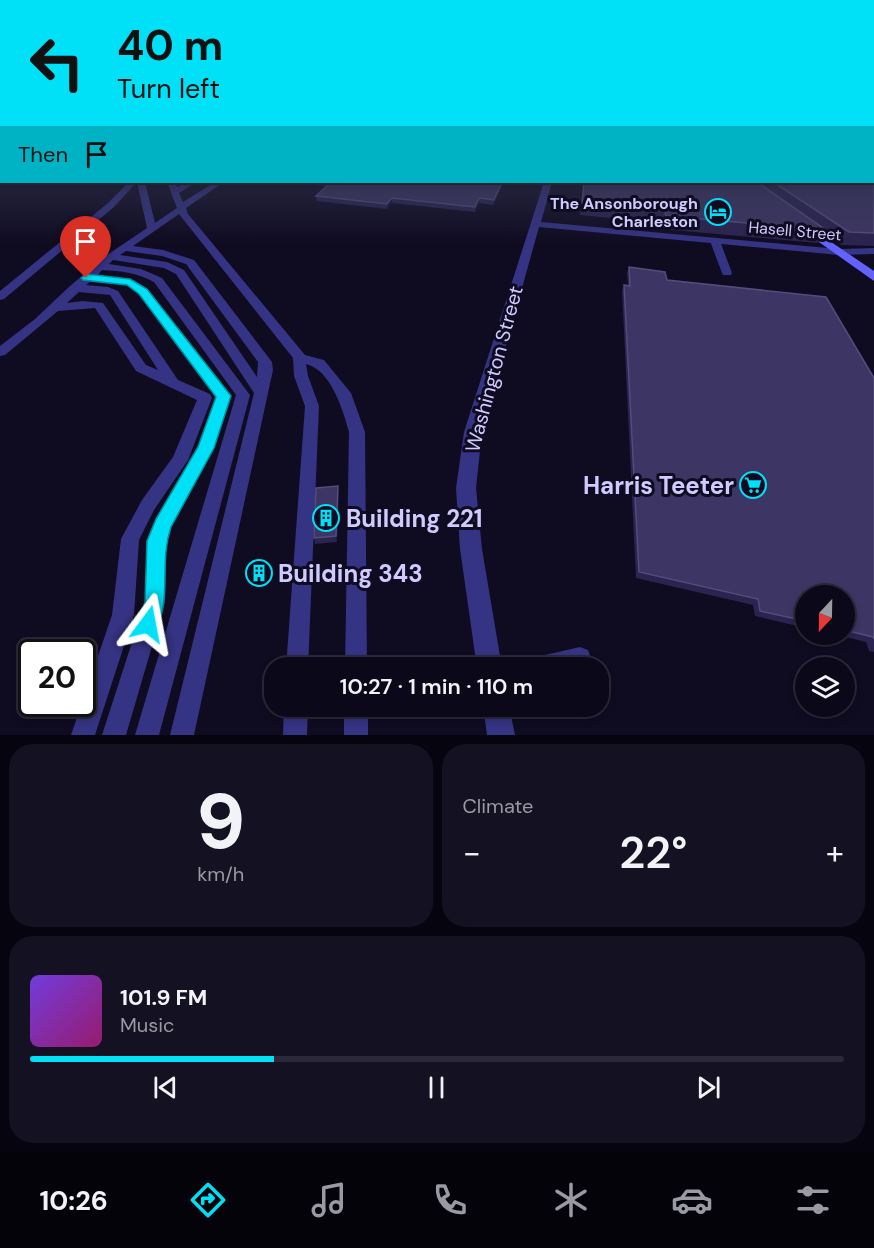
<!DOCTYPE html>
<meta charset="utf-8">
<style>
body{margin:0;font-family:"DM Sans",sans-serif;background:#141122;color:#f1f3f6;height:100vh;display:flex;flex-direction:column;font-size:22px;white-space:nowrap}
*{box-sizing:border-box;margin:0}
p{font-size:20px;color:#9a9aa2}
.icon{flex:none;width:33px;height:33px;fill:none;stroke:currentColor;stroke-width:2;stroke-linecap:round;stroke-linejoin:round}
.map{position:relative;height:735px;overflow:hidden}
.drawer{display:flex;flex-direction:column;gap:9px;padding:9px;background:#06040e;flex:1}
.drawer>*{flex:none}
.hud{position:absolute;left:0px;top:0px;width:874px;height:183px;box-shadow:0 3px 9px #0003,0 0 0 2px #2b2938;background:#00e0f6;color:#111;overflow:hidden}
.needle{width:39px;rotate:202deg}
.buttons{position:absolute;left:795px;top:585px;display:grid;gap:12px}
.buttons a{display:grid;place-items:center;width:60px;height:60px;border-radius:50%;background:#0b0819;box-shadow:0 3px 9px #0003,0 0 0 2px #2b2938;font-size:30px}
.speed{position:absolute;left:18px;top:639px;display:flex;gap:12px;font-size:30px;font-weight:700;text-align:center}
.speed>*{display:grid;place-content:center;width:78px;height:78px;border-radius:50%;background:#0b0819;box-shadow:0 3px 9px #0003,0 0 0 2px #2b2938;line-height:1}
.speed .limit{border:3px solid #111;border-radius:9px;background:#fff;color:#111}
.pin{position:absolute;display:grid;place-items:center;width:51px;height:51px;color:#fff;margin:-62px -26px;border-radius:50% 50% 50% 0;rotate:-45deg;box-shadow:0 0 6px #0007}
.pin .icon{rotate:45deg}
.me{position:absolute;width:66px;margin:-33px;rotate:13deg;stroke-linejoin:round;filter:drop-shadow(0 0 4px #0008)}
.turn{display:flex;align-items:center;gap:21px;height:126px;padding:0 18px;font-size:27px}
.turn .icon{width:78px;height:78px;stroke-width:2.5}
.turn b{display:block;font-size:42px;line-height:51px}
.then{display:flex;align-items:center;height:57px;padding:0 18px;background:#0003;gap:12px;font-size:22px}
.big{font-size:45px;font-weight:600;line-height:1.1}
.drawer .card{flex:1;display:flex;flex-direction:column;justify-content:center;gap:9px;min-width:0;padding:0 21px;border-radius:24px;background:#141122}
.drawer .dial{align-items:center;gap:0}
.dial b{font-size:78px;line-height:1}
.song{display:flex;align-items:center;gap:18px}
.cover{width:72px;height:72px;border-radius:9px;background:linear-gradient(135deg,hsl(260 70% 55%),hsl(320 70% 35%))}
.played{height:6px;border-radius:3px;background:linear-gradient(90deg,#00e0f6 30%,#2b2938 30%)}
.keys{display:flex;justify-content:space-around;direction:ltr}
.heat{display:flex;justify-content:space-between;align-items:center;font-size:33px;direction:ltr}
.drawer .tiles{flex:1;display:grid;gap:9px;grid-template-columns:1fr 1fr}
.card:last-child{grid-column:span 2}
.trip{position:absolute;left:264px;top:657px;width:345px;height:60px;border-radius:24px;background:#0b0819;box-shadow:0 3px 9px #0003,0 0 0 2px #2b2938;font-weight:600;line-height:60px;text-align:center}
.menu{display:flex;height:96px;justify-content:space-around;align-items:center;background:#04030a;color:#9a9aa2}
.menu .icon{width:42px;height:42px}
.menu .on{color:#00e0f6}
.menu b{font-size:27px;color:#f1f3f6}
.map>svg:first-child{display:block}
</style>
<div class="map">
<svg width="874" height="735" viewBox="0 0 874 735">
<rect width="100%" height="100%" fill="#0f0b21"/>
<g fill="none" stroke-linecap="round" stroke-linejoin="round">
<!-- lane -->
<path fill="#353383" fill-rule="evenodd" d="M 0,160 L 2,160 L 2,164 L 0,164 Z
M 129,182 L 137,182 L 114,207 L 4,299 L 0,300 L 0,291 L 108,203 Z
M 137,182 L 145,182 L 155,223 L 177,208 L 167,182 L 175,182 L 177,187 L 188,182 L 197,182 L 179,193 L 183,202 L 215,182 L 224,182 L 186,208 L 188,214 L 305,355 L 324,360 L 351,393 L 365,432 L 367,668 L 345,668 L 349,432 C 343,410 331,370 306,364 L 308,376 L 319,406 L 308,668 L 286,668 L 305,406 L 294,376 L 293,358 L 179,214 L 133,246 L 163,250 L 194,260 L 272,362 L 273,370 L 268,393 L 194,735 L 170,735 L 254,393 L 176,274 L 164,268 L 113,260 L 109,264 L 141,269 L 162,278 L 250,395 L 159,735 L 135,735 L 236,395 L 154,282 C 138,273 121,271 102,270 L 97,276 L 134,280 L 147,289 L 230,396 L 214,448 L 171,527 L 166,541 L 165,602 L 126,735 L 102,735 L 145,602 L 148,541 L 157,519 L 198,447 L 216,396 L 139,293 L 127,285 L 90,282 L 86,285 L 108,287 L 118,291 L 178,380 L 210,394 L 212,398 L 188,460 L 154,510 L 139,540 L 134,615 L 95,735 L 71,735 L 112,615 L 121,539 L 142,500 L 173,457 L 197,400 L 136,371 L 95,308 L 58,311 L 5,355 L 0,356 L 0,346 L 35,319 L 70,286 L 107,255 L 147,228 ZM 126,251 L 162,256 L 186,264 L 258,362 L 257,377 L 184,270 L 167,262 L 120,255 ZM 79,292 L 110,295 L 158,370 L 146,365 L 103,303 L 83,301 L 67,303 Z
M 715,238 L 720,241 L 732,273 L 731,275 L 723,275 L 722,273 L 710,241 Z
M 580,647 L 588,650 L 591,658 L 588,666 L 584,668 L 520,668 L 523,660 Z
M 284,706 L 308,706 L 307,735 L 283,735 Z
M 344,706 L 368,706 L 368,735 L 344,735 Z"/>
<!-- street -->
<path fill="#353383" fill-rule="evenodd" d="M 544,182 L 552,182 L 541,222 L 839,249 L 874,248 L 874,254 L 839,255 L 539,227 L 482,432 L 476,488 L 482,549 L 502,668 L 477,668 L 460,549 L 456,488 L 464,432 Z
M 483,706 L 509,706 L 515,735 L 487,735 Z"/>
<!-- secondary -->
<path fill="#6462ff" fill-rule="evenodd" d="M 806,225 L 874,271 L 874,281 L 802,230 L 801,228 Z"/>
</g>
<!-- wall -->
<path fill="#2b2350" d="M 874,141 L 874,246 L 841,245 L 824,233 L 818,243 L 662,229 L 661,223 L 580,215 L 584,182 L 873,182 Z
M 280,182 L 504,182 L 493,205 L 479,203 L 475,212 L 392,203 L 387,209 L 317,201 L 316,196 L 326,186 Z
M 629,267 L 667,280 L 874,378 L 874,652 L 869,651 L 866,642 L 834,634 L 844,634 L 844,596 L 806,596 L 806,628 L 755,616 L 753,605 L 636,578 L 622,291 L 624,285 L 628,286 L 627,273 Z
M 339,492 L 337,542 L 315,544 L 314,538 Z"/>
<!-- shaded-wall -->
<path fill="#191235" d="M 502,182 L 504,182 L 493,205 L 494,200 Z
M 392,198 L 392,203 L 387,209 L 387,204 Z
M 479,198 L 479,203 L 475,212 L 475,207 Z
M 338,486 L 339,492 L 337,542 L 336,536 Z"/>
<!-- building -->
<path fill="#3d3563" stroke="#544c7b" stroke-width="1.5" d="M 873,141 L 874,141 L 874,233 L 849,232 L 773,182 L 873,182 Z
M 324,182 L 502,182 L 494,200 L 479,198 L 475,207 L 392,198 L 387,204 L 316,196 L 331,182 Z
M 584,182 L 757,182 L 826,230 L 666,216 L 665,211 L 582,203 Z
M 629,267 L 665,272 L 667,280 L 826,297 L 874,378 L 874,639 L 873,637 L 844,630 L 844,596 L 806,596 L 806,621 L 760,611 L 758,599 L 639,572 L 624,285 L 630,286 Z
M 338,486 L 336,536 L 314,538 L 316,488 Z"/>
<!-- sky -->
<linearGradient id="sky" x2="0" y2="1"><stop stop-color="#080612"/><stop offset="0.58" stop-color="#31344e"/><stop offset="1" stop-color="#31344e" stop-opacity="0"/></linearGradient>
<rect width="874" height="244" fill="url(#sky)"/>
<!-- route -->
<path fill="#00e0f6" stroke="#0092a0" stroke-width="1.5" d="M 86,274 L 130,279 L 147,289 L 231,396 L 214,448 L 171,527 C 159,562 172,594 156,632 L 148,635 L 141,632 L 137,624 L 145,602 L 147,541 L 156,519 L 198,447 L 216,397 L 139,294 L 127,285 L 83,280 L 81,278 Z"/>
<!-- icons -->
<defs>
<symbol id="hotel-ring" viewBox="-11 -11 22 22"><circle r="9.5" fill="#0f0b21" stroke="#00e0f6" stroke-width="1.5"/><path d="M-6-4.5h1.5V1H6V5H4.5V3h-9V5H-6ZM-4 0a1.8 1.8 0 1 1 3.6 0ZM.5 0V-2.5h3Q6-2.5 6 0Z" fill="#00e0f6"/></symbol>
<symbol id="supermarket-ring" viewBox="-11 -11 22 22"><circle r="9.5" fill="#0f0b21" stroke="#00e0f6" stroke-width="1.5"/><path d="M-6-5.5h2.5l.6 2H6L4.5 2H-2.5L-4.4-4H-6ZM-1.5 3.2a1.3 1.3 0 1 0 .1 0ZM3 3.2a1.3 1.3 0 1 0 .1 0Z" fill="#00e0f6"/></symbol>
<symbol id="building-ring" viewBox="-11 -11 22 22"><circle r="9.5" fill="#0f0b21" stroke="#00e0f6" stroke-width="1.5"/><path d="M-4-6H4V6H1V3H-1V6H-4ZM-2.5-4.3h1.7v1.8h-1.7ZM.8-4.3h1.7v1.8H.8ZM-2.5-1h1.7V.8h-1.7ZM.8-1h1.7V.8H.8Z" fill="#00e0f6"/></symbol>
</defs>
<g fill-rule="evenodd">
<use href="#hotel-ring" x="703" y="197" width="30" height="30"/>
<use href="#supermarket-ring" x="738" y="470" width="30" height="30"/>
<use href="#building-ring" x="311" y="503" width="30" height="30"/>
<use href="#building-ring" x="244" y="558" width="30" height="30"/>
</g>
<g text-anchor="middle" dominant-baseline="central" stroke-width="6" stroke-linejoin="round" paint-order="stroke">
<!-- far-poi labels -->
<g font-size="16" font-weight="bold" fill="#d0cbff" stroke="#0f0b21" text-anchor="end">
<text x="698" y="203">The Ansonborough<tspan x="698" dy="18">Charleston</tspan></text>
</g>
<!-- far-street labels -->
<g font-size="16" fill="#d0cbff" stroke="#0f0b21">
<text transform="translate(795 231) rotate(5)">Hasell Street</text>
</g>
<!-- street labels -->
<g font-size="20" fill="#d0cbff" stroke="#0f0b21">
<text transform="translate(494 369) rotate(-75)">Washington Street</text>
</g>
<!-- near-poi labels -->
<g font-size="24" font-weight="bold" fill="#d0cbff" stroke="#0f0b21" text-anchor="start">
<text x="734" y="485" text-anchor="end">Harris Teeter</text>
<text x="346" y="518">Building 221</text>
<text x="278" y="573">Building 343</text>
</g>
</g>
</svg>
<div class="buttons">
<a><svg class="needle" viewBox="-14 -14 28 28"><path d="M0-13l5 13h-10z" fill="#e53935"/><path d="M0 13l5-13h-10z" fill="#9a9aa2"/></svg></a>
<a><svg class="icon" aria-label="layers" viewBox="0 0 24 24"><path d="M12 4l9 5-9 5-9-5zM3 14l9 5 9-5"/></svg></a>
</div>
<div class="speed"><div class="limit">20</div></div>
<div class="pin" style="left:86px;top:278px;background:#d93025"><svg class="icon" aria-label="arrive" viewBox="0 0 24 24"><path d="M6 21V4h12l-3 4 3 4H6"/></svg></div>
<svg class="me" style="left:148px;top:624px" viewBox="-20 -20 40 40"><path d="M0-17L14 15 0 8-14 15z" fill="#00e0f6" stroke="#fff" stroke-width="4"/></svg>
<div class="trip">10:27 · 1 min · 110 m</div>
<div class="hud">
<div class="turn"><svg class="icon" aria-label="left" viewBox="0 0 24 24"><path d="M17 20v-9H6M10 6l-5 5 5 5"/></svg><div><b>40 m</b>Turn left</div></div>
<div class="then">Then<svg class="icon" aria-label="arrive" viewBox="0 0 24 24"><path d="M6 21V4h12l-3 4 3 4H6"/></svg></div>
</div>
</div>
<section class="drawer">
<div class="tiles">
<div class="card dial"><b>9</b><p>km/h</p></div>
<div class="card"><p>Climate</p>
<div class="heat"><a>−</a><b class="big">22°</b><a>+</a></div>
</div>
<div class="card">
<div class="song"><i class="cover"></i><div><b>101.9 FM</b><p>Music</p></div></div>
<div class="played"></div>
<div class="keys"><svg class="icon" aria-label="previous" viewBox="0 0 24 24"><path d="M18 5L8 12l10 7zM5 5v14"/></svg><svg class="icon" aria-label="pause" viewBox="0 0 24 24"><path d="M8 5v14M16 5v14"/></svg><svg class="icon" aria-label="next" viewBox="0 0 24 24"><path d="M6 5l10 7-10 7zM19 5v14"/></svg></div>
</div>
</div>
</section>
<nav class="menu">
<b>10:26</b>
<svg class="icon on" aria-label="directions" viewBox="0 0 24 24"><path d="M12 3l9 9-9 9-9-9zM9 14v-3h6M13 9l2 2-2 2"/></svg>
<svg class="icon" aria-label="music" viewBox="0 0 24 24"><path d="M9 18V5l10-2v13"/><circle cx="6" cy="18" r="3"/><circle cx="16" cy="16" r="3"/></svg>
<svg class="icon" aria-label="phone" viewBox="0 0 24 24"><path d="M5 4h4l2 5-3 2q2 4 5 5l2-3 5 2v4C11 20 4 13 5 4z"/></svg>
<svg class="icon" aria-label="climate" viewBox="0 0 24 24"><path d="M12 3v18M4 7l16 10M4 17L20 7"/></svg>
<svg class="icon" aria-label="car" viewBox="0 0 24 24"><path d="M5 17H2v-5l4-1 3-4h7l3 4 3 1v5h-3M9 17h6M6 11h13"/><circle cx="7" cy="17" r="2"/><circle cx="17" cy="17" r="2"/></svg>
<svg class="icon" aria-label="filters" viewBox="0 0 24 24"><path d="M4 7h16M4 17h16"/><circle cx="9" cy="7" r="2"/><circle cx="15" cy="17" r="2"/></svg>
</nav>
